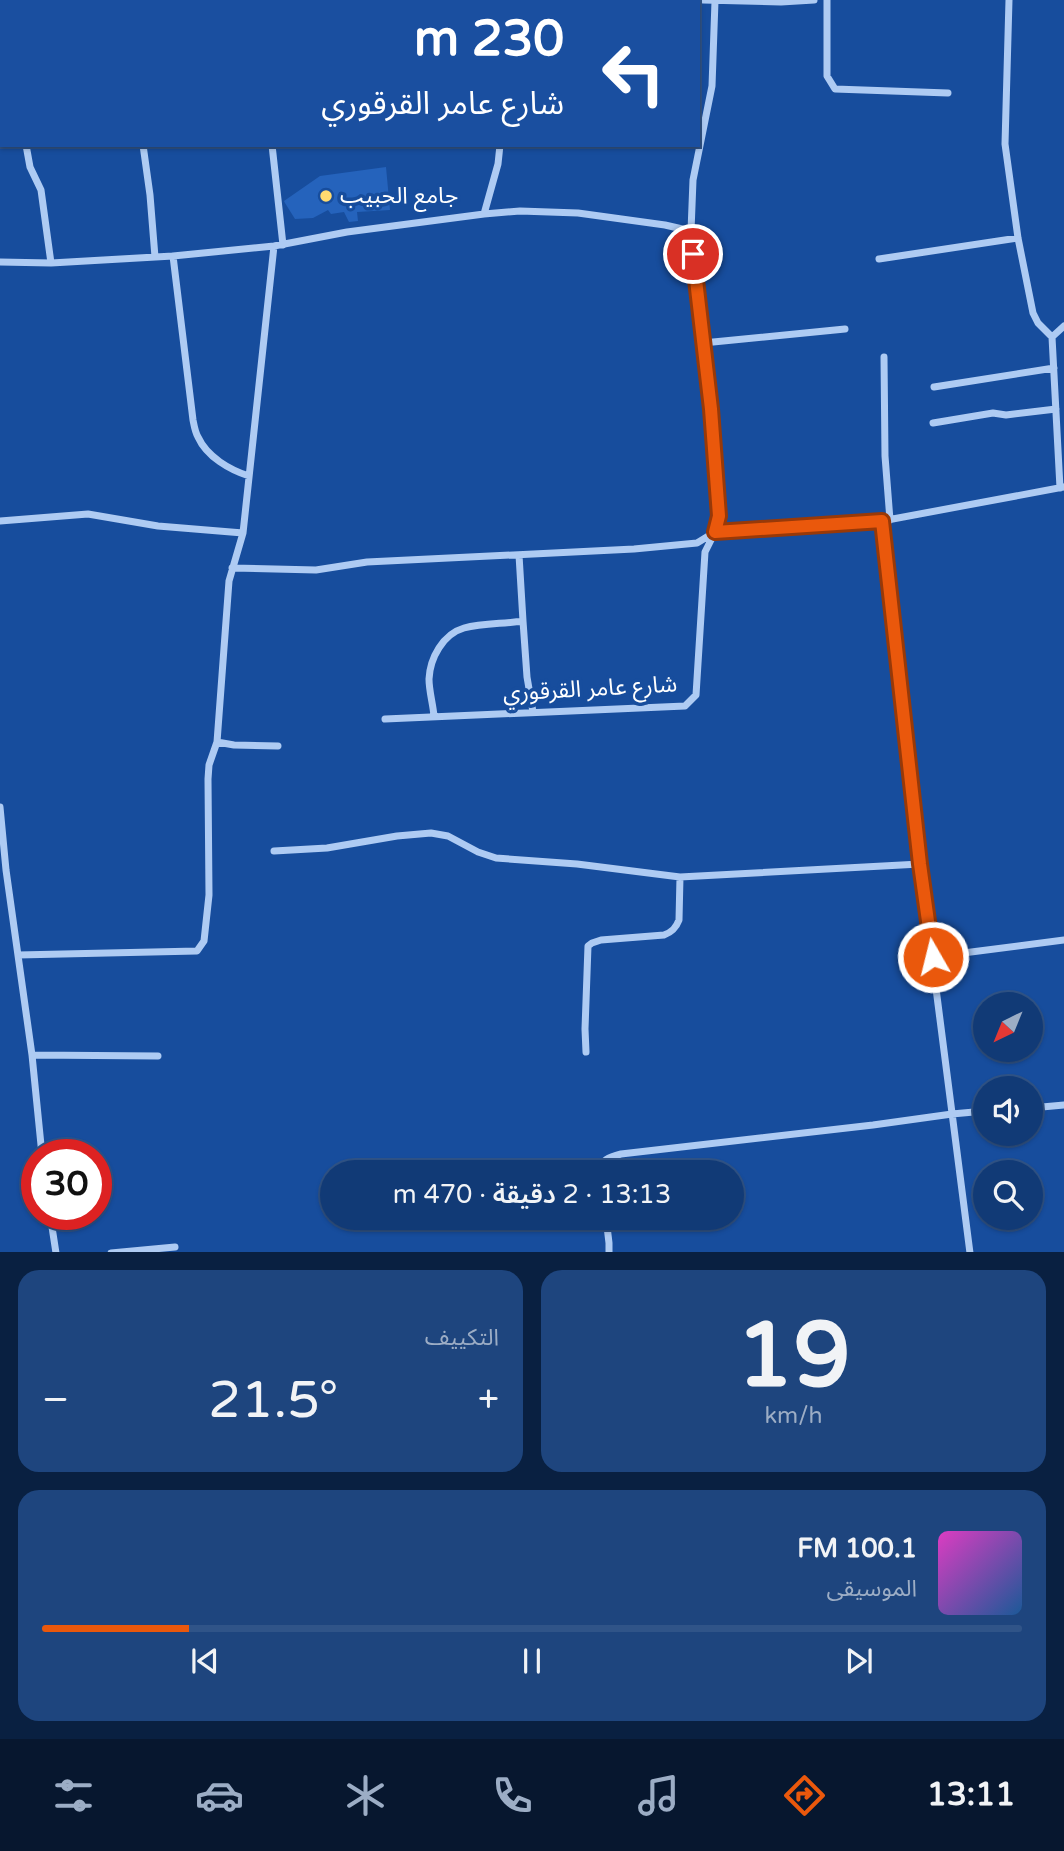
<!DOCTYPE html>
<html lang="ar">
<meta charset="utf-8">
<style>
body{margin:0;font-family:"Varela Round","Noto Sans Arabic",sans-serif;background:#1e457e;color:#f1f3f6;direction:rtl;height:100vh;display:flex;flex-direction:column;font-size:26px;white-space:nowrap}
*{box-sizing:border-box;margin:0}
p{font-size:23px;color:#9cadc5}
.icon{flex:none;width:38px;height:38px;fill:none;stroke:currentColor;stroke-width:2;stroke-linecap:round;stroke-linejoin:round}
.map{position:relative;height:1252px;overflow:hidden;direction:ltr}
.side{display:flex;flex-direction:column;gap:18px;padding:18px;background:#092041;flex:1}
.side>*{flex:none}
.top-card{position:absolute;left:0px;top:0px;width:700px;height:147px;box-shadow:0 2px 5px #0004,0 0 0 2px #305488;direction:rtl;background:#1a4fa0;color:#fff;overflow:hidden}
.needle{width:46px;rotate:223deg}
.controls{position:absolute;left:973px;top:992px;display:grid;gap:14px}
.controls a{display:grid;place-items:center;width:70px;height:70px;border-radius:50%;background:#113a76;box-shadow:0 2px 5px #0004,0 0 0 2px #305488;font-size:35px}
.speed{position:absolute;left:21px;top:1139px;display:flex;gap:14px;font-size:35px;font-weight:700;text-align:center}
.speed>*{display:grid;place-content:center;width:91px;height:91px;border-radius:50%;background:#113a76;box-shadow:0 2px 5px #0004,0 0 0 2px #305488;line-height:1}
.speed .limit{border:10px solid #d22;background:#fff;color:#111}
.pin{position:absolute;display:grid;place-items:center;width:60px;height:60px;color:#fff;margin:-30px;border:4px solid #fff;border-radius:50%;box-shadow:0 2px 7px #0007}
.me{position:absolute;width:77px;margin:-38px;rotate:352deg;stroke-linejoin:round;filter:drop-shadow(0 0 5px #0008)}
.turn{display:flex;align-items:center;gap:24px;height:147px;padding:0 21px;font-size:32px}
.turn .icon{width:91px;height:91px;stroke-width:2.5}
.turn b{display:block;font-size:49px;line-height:60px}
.big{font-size:52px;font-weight:600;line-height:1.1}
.side .card{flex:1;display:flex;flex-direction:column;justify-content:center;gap:10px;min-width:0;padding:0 24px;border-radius:21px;background:#1e457e}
.side .dial{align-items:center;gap:0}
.dial b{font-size:91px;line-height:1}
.song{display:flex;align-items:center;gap:21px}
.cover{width:84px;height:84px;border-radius:10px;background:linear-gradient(135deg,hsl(310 70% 55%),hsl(210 70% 35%))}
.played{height:7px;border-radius:4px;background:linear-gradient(90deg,#ea580c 15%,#305488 15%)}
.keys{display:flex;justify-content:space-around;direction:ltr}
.heat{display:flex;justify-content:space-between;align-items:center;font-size:38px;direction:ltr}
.side .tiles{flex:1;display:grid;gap:18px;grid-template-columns:1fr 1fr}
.card:last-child{grid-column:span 2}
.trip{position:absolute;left:320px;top:1160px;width:424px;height:70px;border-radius:35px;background:#113a76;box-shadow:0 2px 5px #0004,0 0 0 2px #305488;font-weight:600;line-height:70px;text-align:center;direction:rtl}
.dock{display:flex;height:112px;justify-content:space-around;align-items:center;background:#07172f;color:#9cadc5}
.dock .icon{width:49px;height:49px}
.dock .on{color:#ea580c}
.dock b{font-size:32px;color:#f1f3f6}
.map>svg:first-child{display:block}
</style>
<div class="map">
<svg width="1064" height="1253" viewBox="0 0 1064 1253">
<rect width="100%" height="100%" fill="#174d9d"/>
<!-- building -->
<path fill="#2563bc" d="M 386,167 L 390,210 L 357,212 L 358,221 L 349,222 L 344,212 L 331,214 L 328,210 L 313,218 L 295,219 L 285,203 L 284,201 L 320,176 Z"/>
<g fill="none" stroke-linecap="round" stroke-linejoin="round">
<!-- street -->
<path stroke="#aecbf3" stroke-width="7" d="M 261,0 L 261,2
M 703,0 L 781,2 L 814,0
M 827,0 L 827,76 L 835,89 L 948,93
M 1009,0 L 1005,144 L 1018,238 L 1033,313 L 1038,323 L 1052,337 L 1060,488
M 18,2 L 18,0
M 528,2 L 529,0
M 0,52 L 2,51
M 0,77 L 2,79
M 26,145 L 30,167 L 41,190 L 51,263
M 143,145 L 150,195 L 155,257
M 272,145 L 283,245
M 484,214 L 498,164 L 500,145
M 691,231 L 693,180 L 712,86 L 715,1
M 173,256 L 193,420 C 194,425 195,432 198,437 C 207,457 230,470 249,476
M 879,259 L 1018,238
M 0,262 L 51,263 L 173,256 L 274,246 L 347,232 L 484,214 L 520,211 L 578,213 L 665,225 L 691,231 L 711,409 L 719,516 L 715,532 L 697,543 L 634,549 L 367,562 L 316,570 L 232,568
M 1052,337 L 1064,326
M 703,343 L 845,329
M 884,357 L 885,456 L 890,520
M 934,387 L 1054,368
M 933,423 L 993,413 L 1006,415 L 1056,409
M 0,521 L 88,514 L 158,526 L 243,533
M 882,521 L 920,864 L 970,1253
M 523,621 L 527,677 L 533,712
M 434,716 C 433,704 429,691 429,679 C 430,658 443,634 464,628 C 483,623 504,624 523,621 L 519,555
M 385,719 L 685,706 L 696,695 L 705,552 L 715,532 L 882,521 L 1064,487
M 217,742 L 234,745 L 278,746
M 0,807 L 6,870 L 32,1055 L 42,1155
M 274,851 L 327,848 L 397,836 L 431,833 L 448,836 L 478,852 L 496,858 L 577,864 L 680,877 L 920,864
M 18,955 L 197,951 L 204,941 L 209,895 L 208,779 L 209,765 L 217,742 L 229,581 L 243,533 L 274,246
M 932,957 L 1064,940
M 586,1052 L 585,1029 L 588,946 L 592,943 L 601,940 L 664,935 C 672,932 676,928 679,920 L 680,877
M 32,1055 L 158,1056
M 1031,1108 L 1064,1105
M 598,1172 C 601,1160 609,1157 621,1154 L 873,1125 L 952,1114 L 985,1111
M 50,1214 L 56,1253
M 606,1218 L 609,1243 L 609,1253
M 111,1253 L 175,1247"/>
</g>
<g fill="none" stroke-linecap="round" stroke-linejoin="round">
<defs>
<path id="route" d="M 693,254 L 711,409 L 719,516 L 715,532 L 882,521 L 920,864 L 933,957"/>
</defs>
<!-- route casing -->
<use href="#route" stroke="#983908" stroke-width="18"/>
<!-- route -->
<use href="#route" stroke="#ea580c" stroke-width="12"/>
</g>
<!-- markers -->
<circle fill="#ffdb70" stroke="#174d9d" stroke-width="2.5" cx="326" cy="196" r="7"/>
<g text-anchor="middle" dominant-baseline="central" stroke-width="7" stroke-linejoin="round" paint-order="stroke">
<!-- poi labels -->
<g font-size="23" fill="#fff" stroke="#174d9d" text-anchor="start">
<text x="340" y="196">جامع الحبيب</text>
</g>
<!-- street labels -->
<g font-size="23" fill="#fff" stroke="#174d9d">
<text transform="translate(590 689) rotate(-3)">شارع عامر القرقوري</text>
</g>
</g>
</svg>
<div class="controls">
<a><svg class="needle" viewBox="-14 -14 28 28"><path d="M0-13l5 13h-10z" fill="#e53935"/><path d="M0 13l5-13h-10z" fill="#9cadc5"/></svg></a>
<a><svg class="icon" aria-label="sound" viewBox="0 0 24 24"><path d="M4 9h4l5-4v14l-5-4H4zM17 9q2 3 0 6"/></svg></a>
<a><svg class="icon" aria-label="search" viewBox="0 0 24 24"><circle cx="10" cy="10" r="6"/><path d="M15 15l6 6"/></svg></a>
</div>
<div class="speed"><div class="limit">30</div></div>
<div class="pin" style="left:693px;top:254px;background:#d93025"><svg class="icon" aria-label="arrive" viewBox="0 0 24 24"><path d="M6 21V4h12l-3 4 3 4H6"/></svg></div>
<svg class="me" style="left:933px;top:957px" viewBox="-20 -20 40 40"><circle r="17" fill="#ea580c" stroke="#fff" stroke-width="3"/><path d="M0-11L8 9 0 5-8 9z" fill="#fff"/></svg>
<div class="trip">13:13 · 2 دقيقة · 470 m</div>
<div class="top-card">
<div class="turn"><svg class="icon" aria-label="left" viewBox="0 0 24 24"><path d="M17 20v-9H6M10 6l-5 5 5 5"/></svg><div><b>230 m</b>شارع عامر القرقوري</div></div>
</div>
</div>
<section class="side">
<div class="tiles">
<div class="card dial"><b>19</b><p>km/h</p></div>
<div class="card"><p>التكييف</p>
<div class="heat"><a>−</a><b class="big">21.5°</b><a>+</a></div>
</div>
<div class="card">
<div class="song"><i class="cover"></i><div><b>100.1 FM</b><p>الموسيقى</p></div></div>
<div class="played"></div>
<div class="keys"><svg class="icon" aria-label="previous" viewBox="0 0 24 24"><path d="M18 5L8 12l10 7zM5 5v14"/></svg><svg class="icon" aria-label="pause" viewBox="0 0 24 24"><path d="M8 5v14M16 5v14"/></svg><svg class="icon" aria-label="next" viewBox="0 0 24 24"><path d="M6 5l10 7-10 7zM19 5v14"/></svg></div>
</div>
</div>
</section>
<nav class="dock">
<b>13:11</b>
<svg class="icon on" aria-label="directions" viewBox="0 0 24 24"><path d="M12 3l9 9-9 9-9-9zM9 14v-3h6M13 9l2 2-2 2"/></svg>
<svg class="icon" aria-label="music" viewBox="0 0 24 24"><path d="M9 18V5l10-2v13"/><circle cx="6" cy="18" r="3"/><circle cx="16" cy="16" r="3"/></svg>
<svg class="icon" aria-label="phone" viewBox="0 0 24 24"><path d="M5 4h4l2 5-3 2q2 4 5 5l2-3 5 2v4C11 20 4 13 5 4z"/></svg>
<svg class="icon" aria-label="climate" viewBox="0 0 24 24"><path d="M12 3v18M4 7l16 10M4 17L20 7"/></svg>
<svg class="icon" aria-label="car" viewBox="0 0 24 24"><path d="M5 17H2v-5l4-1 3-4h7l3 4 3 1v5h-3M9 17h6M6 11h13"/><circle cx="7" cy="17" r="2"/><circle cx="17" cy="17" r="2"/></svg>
<svg class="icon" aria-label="filters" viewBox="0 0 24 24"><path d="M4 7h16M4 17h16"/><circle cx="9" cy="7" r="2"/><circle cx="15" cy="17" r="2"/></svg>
</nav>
